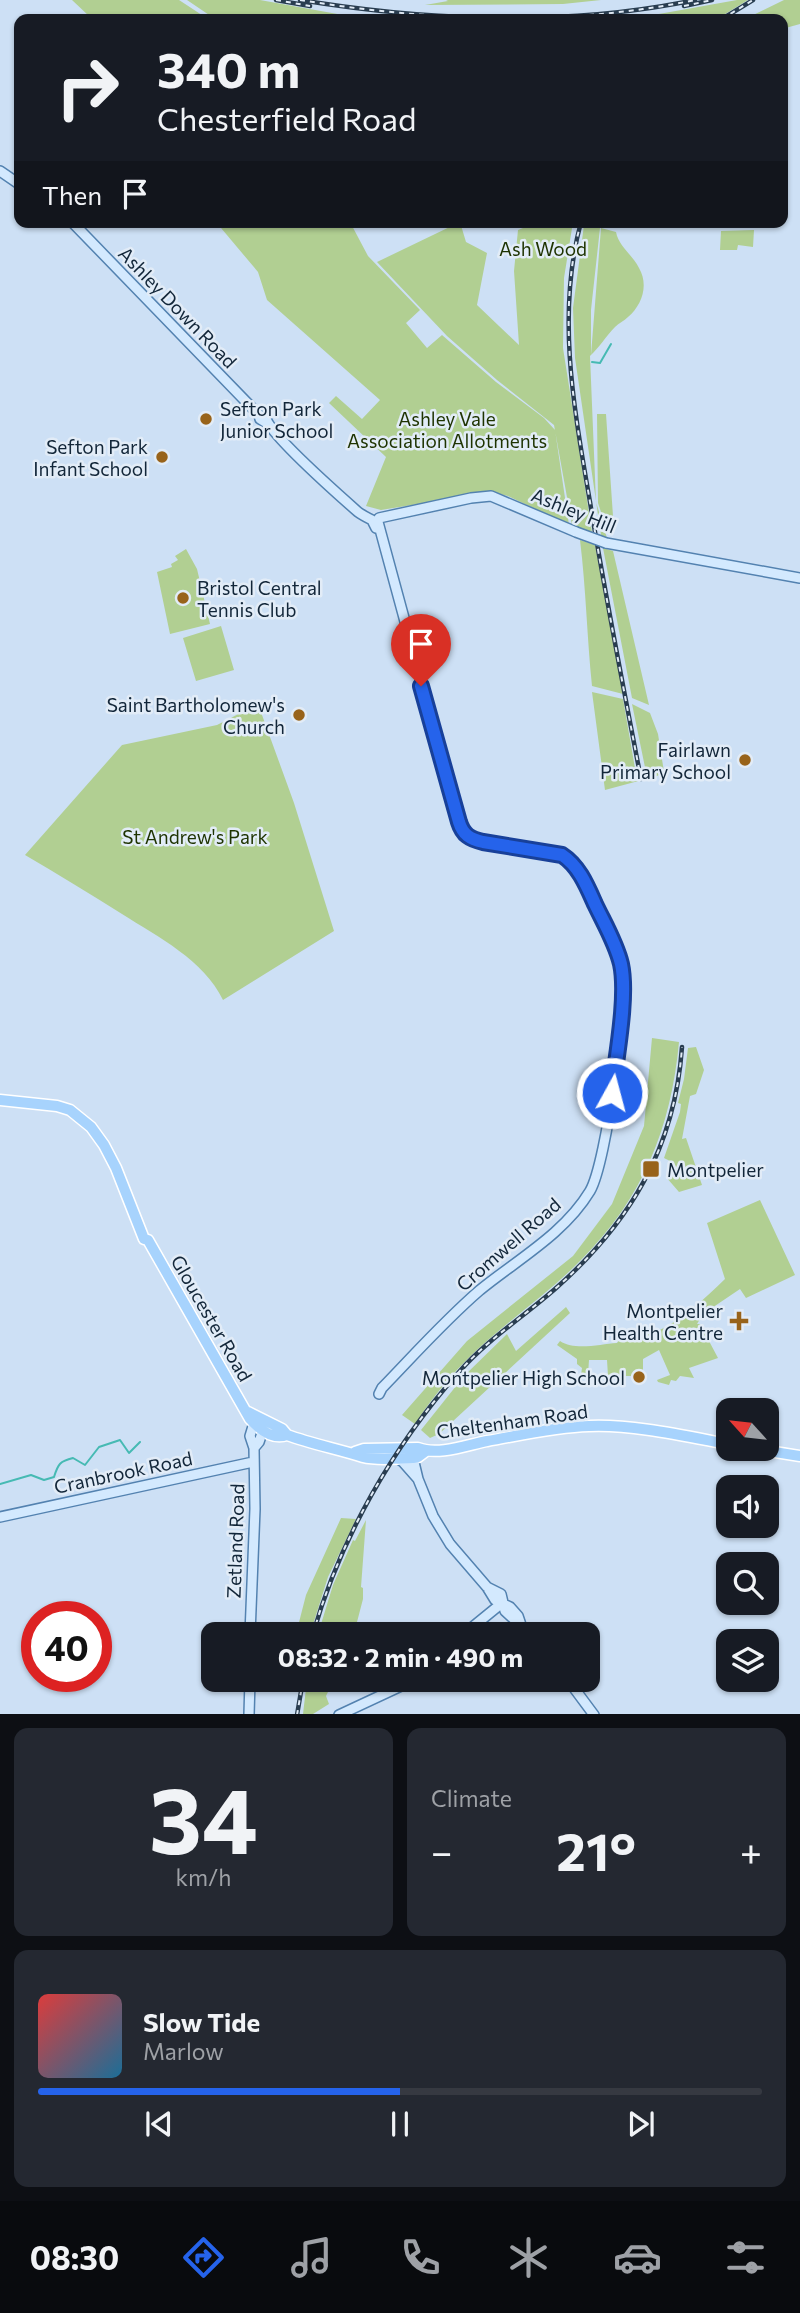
<!DOCTYPE html>
<meta charset="utf-8">
<style>
body{margin:0;font-family:Commissioner,sans-serif;background:#242831;color:#f1f3f6;height:100vh;display:flex;flex-direction:column;font-size:26px;white-space:nowrap}
*{box-sizing:border-box;margin:0}
p{font-size:23px;color:#9ea1a6}
.icon{flex:none;width:38px;height:38px;fill:none;stroke:currentColor;stroke-width:2;stroke-linecap:round;stroke-linejoin:round}
.map{position:relative;height:1714px;overflow:hidden}
.details{display:flex;flex-direction:column;gap:14px;padding:14px;background:#0d0f14;flex:1}
.details>*{flex:none}
.guide{position:absolute;left:14px;top:14px;width:774px;height:214px;border-radius:14px;box-shadow:0 2px 5px #0004;background:#171b24;color:#f1f3f6;overflow:hidden}
.needle{width:46px;rotate:297deg}
.controls{position:absolute;left:716px;top:1398px;display:grid;gap:14px}
.controls a{display:grid;place-items:center;width:63px;height:63px;border-radius:14px;background:#171b24;box-shadow:0 2px 5px #0004;font-size:35px}
.speed{position:absolute;left:21px;top:1601px;display:flex;gap:14px;font-size:35px;font-weight:700;text-align:center}
.speed>*{display:grid;place-content:center;width:91px;height:91px;border-radius:50%;background:#171b24;box-shadow:0 2px 5px #0004;line-height:1}
.speed .limit{border:10px solid #d22;background:#fff;color:#111}
.pin{position:absolute;display:grid;place-items:center;width:60px;height:60px;color:#fff;margin:-72px -30px;border-radius:50% 50% 50% 0;rotate:-45deg;box-shadow:0 0 7px #0007}
.pin .icon{rotate:45deg}
.me{position:absolute;width:77px;margin:-38px;rotate:7deg;stroke-linejoin:round;filter:drop-shadow(0 0 5px #0008)}
.turn{display:flex;align-items:center;gap:24px;height:147px;padding:0 28px;font-size:32px}
.turn .icon{width:91px;height:91px;stroke-width:2.5}
.turn b{display:block;font-size:49px;line-height:60px}
.then{display:flex;align-items:center;height:66px;padding:0 28px;background:#0003;gap:14px;font-size:26px}
.big{font-size:52px;font-weight:700;line-height:1.1}
.details .card{flex:1;display:flex;flex-direction:column;justify-content:center;gap:10px;min-width:0;padding:0 24px;border-radius:14px;background:#242831}
.details .dial{align-items:center;gap:0}
.dial b{font-size:91px;line-height:1}
.song{display:flex;align-items:center;gap:21px}
.cover{width:84px;height:84px;border-radius:10px;background:linear-gradient(135deg,hsl(0 70% 55%),hsl(200 70% 35%))}
.played{height:7px;border-radius:4px;background:linear-gradient(90deg,#2563eb 50%,#363941 50%)}
.keys{display:flex;justify-content:space-around;direction:ltr}
.heat{display:flex;justify-content:space-between;align-items:center;font-size:38px;direction:ltr}
.details .tiles{flex:1;display:grid;gap:14px;grid-template-columns:1fr 1fr}
.card:last-child{grid-column:span 2}
.trip{position:absolute;left:201px;top:1622px;width:399px;height:70px;border-radius:14px;background:#171b24;box-shadow:0 2px 5px #0004;font-weight:700;line-height:70px;text-align:center}
.tabs{display:flex;height:112px;justify-content:space-around;align-items:center;background:#090b0e;color:#9ea1a6}
.tabs .icon{width:49px;height:49px}
.tabs .current{color:#2563eb}
.tabs b{font-size:32px;color:#f1f3f6}
.map>svg:first-child{display:block}
</style>
<div class="map">
<svg width="800" height="1715" viewBox="0 0 800 1715">
<rect width="100%" height="100%" fill="#cde0f5"/>
<!-- green -->
<path fill="#b1cf92" d="M 72,0 L 179,0 L 208,19 L 89,19 L 90,17 Z
M 187,0 L 260,0 L 365,19 L 215,19 Z
M 446,0 L 601,0 L 563,4 L 425,5 L 448,1 Z
M 737,0 L 748,0 L 717,19 L 631,19 Z
M 784,0 L 800,0 L 800,24 L 782,29 L 782,19 L 745,19 Z
M 216,222 L 350,222 L 368,256 L 420,310 L 406,323 L 427,348 L 442,335 L 496,382 L 544,418 L 555,430 L 569,525 L 508,496 L 492,492 L 381,510 L 366,506 L 386,457 L 329,403 L 336,396 L 362,419 L 380,400 L 267,300 L 258,272 Z
M 460,222 L 466,242 L 487,253 L 477,305 L 519,345 L 514,271 L 518,230 L 523,228 L 524,222 L 573,222 L 564,278 L 563,348 L 592,532 L 572,525 L 554,425 L 497,380 L 447,336 L 377,262 Z
M 584,225 L 600,228 L 591,310 L 591,355 L 601,228 L 616,232 C 619,247 632,254 639,268 C 649,285 642,305 628,317 C 624,321 619,323 615,327 C 606,336 599,348 590,356 L 596,502 L 607,538 L 601,535 L 575,358 L 573,308 Z
M 754,230 L 753,247 L 738,245 L 737,250 L 720,250 L 721,231 Z
M 597,414 L 606,414 L 613,516 L 602,515 L 598,503 Z
M 580,540 L 595,545 L 623,694 L 592,686 C 587,637 586,589 580,540 Z
M 603,548 L 613,551 L 649,705 L 632,698 Z
M 186,549 L 197,569 L 210,624 L 170,634 L 157,572 L 172,567 L 171,564 L 178,560 L 175,556 Z
M 221,626 L 234,670 L 196,681 L 183,638 Z
M 592,692 L 623,699 L 637,780 L 647,777 L 632,704 L 650,713 L 658,734 L 664,772 L 657,776 L 605,790 Z
M 258,704 L 294,803 L 334,931 L 223,1000 C 204,960 158,937 122,914 C 90,894 58,874 25,855 L 122,745 L 217,725 Z
M 652,1038 L 679,1042 C 671,1128 643,1198 581,1260 C 553,1289 519,1313 488,1340 C 460,1364 435,1393 415,1424 L 402,1415 L 467,1341 L 573,1256 L 612,1204 L 644,1126 Z
M 696,1047 L 704,1070 L 696,1094 L 690,1096 L 682,1139 L 686,1138 L 702,1185 L 679,1192 L 666,1177 L 670,1161 L 664,1158 L 680,1112 L 681,1104 L 678,1103 L 684,1079 L 688,1048 Z
M 760,1200 L 795,1275 L 746,1298 L 740,1289 L 703,1314 L 697,1324 L 700,1324 L 718,1358 L 689,1368 L 694,1378 L 680,1376 L 676,1381 L 671,1380 L 669,1385 L 658,1382 L 657,1380 L 670,1375 L 659,1350 L 643,1359 L 643,1373 L 639,1376 L 608,1376 L 607,1360 L 589,1360 L 588,1375 L 581,1375 L 582,1368 L 577,1364 L 577,1359 L 557,1345 L 560,1341 C 575,1351 600,1344 617,1343 L 624,1333 C 655,1348 704,1299 725,1279 L 707,1223 Z
M 566,1307 L 570,1313 L 439,1434 L 430,1438 L 421,1430 L 464,1376 L 507,1334 L 516,1351 Z
M 341,1518 L 356,1519 L 328,1577 L 310,1634 L 296,1634 L 306,1595 Z
M 366,1520 L 361,1587 L 363,1588 L 363,1599 L 357,1622 L 366,1624 L 357,1634 L 318,1634 L 333,1585 L 353,1540 L 355,1541 Z
M 307,1680 L 334,1680 L 326,1696 L 329,1704 L 313,1714 L 303,1714 Z"/>
<g fill="none" stroke-linecap="round" stroke-linejoin="round">
<!-- stream -->
<path stroke="#46bab3" stroke-width="2" d="M 592,362 L 600,363 L 611,344
M 0,1484 L 31,1475 L 44,1480 L 54,1477 C 58,1464 60,1461 73,1458 L 85,1465 L 99,1447 L 120,1440 L 129,1453 L 140,1442"/>
<defs>
<path id="secondary" d="M 0,171 L 19,184
M 72,222 L 259,415 L 260,419 L 268,424
M 266,419 C 273,437 341,497 358,512 C 362,515 368,518 372,520 L 376,528
M 379,518 L 471,498 L 491,496 L 576,532
M 378,522 L 461,828 L 473,840 L 561,854 C 583,867 615,939 621,965 C 628,998 607,1162 590,1191 C 564,1234 518,1259 480,1290 C 445,1320 414,1355 382,1388 L 379,1394
M 606,543 L 800,578
M 254,1448 L 259,1442 L 265,1424
M 394,1450 L 407,1454 L 413,1458 L 418,1479 L 433,1516 L 450,1544 L 487,1587 L 495,1600 L 510,1607 L 518,1616 L 521,1625
M 397,1458 L 403,1462 L 418,1479
M 0,1517 L 253,1462
M 487,1587 L 501,1594 L 505,1611 L 530,1634
M 250,1634 L 255,1509 L 254,1448 L 250,1436 L 254,1423 L 257,1419
M 464,1634 L 502,1603
M 568,1680 L 594,1715
M 249,1715 L 250,1680
M 339,1715 L 414,1680"/>
<path id="primary" d="M 0,1100 L 57,1106 L 70,1110 L 91,1127 L 104,1145 L 116,1168 L 144,1239 L 148,1240 L 250,1419 C 259,1429 273,1440 287,1435 C 312,1444 338,1449 363,1457 C 378,1461 398,1458 413,1458 L 418,1457 L 426,1451
M 248,1412 L 282,1429 L 287,1435
M 756,1449 L 800,1456
M 355,1452 L 364,1449 L 418,1448 C 438,1456 467,1445 487,1441 C 521,1435 555,1427 589,1426 C 632,1424 685,1436 728,1444"/>
</defs>
<!-- secondary casing -->
<use href="#secondary" stroke="#5382b0" stroke-width="12"/>
<!-- primary casing -->
<use href="#primary" stroke="#fff" stroke-width="13"/>
<!-- secondary -->
<use href="#secondary" stroke="#d3e9fe" stroke-width="9"/>
<!-- primary -->
<use href="#primary" stroke="#a7d3fd" stroke-width="10"/>
<defs>
<path id="rail" d="M 276,0 L 310,6
M 300,0 C 429,21 565,27 695,0
M 684,6 L 712,0
M 722,19 L 753,0
M 581,222 C 556,314 574,409 590,502 C 605,594 623,686 641,779
M 313,1634 C 340,1539 393,1446 459,1372 C 487,1340 523,1317 555,1289 C 630,1223 675,1148 682,1047
M 297,1715 L 303,1680"/>
</defs>
<!-- rail casing -->
<use href="#rail" stroke="#293d50" stroke-width="4.5"/>
<!-- rail -->
<use href="#rail" stroke="#e2ecf7" stroke-width="2" stroke-dasharray="5" stroke-linecap="butt"/>
<defs>
<path id="secondary-bridge" d="M 576,532 L 606,543"/>
</defs>
<!-- secondary-bridge casing -->
<use href="#secondary-bridge" stroke="#5382b0" stroke-width="12" stroke-linecap="butt"/>
<!-- secondary-bridge -->
<use href="#secondary-bridge" stroke="#d3e9fe" stroke-width="9"/>
</g>
<g fill="none" stroke-linecap="round" stroke-linejoin="round">
<defs>
<path id="route" d="M 421,686 L 459,822 C 463,835 470,839 483,842 L 562,855 C 579,866 587,886 595,904 C 604,923 616,943 621,964 C 628,997 616,1058 612,1093"/>
</defs>
<!-- route casing -->
<use href="#route" stroke="#184099" stroke-width="18"/>
<!-- route -->
<use href="#route" stroke="#2563eb" stroke-width="12"/>
</g>
<!-- markers -->
<g fill="#98631a" stroke="#e2ecf7" stroke-width="2.5">
<circle cx="206" cy="419" r="7"/>
<circle cx="162" cy="457" r="7"/>
<circle cx="183" cy="598" r="7"/>
<circle cx="299" cy="715" r="7"/>
<circle cx="745" cy="760" r="7"/>
<rect x="642" y="1160" width="18" height="18" rx="3.5"/>
<path d="M735.5 1310.5h7v7h7v7h-7v7h-7v-7h-7v-7h7z"/>
<circle cx="639" cy="1377" r="7"/>
</g>
<g text-anchor="middle" dominant-baseline="central" stroke-width="5" stroke-linejoin="round" paint-order="stroke">
<!-- park labels -->
<g font-size="19" fill="#1e3300" stroke="#e2ecf7">
<text x="543" y="248">Ash Wood</text>
<text x="447" y="418">Ashley Vale<tspan x="447" dy="22">Association Allotments</tspan></text>
<text x="195" y="836">St Andrew's Park</text>
</g>
<!-- street labels -->
<g font-size="19" fill="#122639" stroke="#e2ecf7">
<text transform="translate(178 307) rotate(46)">Ashley Down Road</text>
<text transform="translate(574 510) rotate(22)">Ashley Hill</text>
<text transform="translate(508 1244) rotate(-41)">Cromwell Road</text>
<text transform="translate(212 1318) rotate(60)">Gloucester Road</text>
<text transform="translate(512 1421) rotate(-8)">Cheltenham Road</text>
<text transform="translate(123 1472) rotate(-12)">Cranbrook Road</text>
<text transform="translate(235 1541) rotate(-88)">Zetland Road</text>
</g>
<!-- poi labels -->
<g font-size="19" fill="#122639" stroke="#e2ecf7" text-anchor="end">
<text x="220" y="408" text-anchor="start">Sefton Park<tspan x="220" dy="22">Junior School</tspan></text>
<text x="148" y="446">Sefton Park<tspan x="148" dy="22">Infant School</tspan></text>
<text x="197" y="587" text-anchor="start">Bristol Central<tspan x="197" dy="22">Tennis Club</tspan></text>
<text x="285" y="704">Saint Bartholomew's<tspan x="285" dy="22">Church</tspan></text>
<text x="731" y="749">Fairlawn<tspan x="731" dy="22">Primary School</tspan></text>
<text x="667" y="1169" text-anchor="start">Montpelier</text>
<text x="723" y="1310">Montpelier<tspan x="723" dy="22">Health Centre</tspan></text>
<text x="625" y="1377">Montpelier High School</text>
</g>
</g>
</svg>
<div class="controls">
<a><svg class="needle" viewBox="-14 -14 28 28"><path d="M0-13l5 13h-10z" fill="#e53935"/><path d="M0 13l5-13h-10z" fill="#9ea1a6"/></svg></a>
<a><svg class="icon" aria-label="sound" viewBox="0 0 24 24"><path d="M4 9h4l5-4v14l-5-4H4zM17 9q2 3 0 6"/></svg></a>
<a><svg class="icon" aria-label="search" viewBox="0 0 24 24"><circle cx="10" cy="10" r="6"/><path d="M15 15l6 6"/></svg></a>
<a><svg class="icon" aria-label="layers" viewBox="0 0 24 24"><path d="M12 4l9 5-9 5-9-5zM3 14l9 5 9-5"/></svg></a>
</div>
<div class="speed"><div class="limit">40</div></div>
<div class="pin" style="left:421px;top:686px;background:#d93025"><svg class="icon" aria-label="arrive" viewBox="0 0 24 24"><path d="M6 21V4h12l-3 4 3 4H6"/></svg></div>
<svg class="me" style="left:612px;top:1093px" viewBox="-20 -20 40 40"><circle r="17" fill="#2563eb" stroke="#fff" stroke-width="3"/><path d="M0-11L8 9 0 5-8 9z" fill="#fff"/></svg>
<div class="trip">08:32 · 2 min · 490 m</div>
<div class="guide">
<div class="turn"><svg class="icon" aria-label="right" viewBox="0 0 24 24"><path d="M7 20v-9h11M14 6l5 5-5 5"/></svg><div><b>340 m</b>Chesterfield Road</div></div>
<div class="then">Then<svg class="icon" aria-label="arrive" viewBox="0 0 24 24"><path d="M6 21V4h12l-3 4 3 4H6"/></svg></div>
</div>
</div>
<section class="details">
<div class="tiles">
<div class="card dial"><b>34</b><p>km/h</p></div>
<div class="card"><p>Climate</p>
<div class="heat"><a>−</a><b class="big">21°</b><a>+</a></div>
</div>
<div class="card">
<div class="song"><i class="cover"></i><div><b>Slow Tide</b><p>Marlow</p></div></div>
<div class="played"></div>
<div class="keys"><svg class="icon" aria-label="previous" viewBox="0 0 24 24"><path d="M18 5L8 12l10 7zM5 5v14"/></svg><svg class="icon" aria-label="pause" viewBox="0 0 24 24"><path d="M8 5v14M16 5v14"/></svg><svg class="icon" aria-label="next" viewBox="0 0 24 24"><path d="M6 5l10 7-10 7zM19 5v14"/></svg></div>
</div>
</div>
</section>
<nav class="tabs">
<b>08:30</b>
<svg class="icon current" aria-label="directions" viewBox="0 0 24 24"><path d="M12 3l9 9-9 9-9-9zM9 14v-3h6M13 9l2 2-2 2"/></svg>
<svg class="icon" aria-label="music" viewBox="0 0 24 24"><path d="M9 18V5l10-2v13"/><circle cx="6" cy="18" r="3"/><circle cx="16" cy="16" r="3"/></svg>
<svg class="icon" aria-label="phone" viewBox="0 0 24 24"><path d="M5 4h4l2 5-3 2q2 4 5 5l2-3 5 2v4C11 20 4 13 5 4z"/></svg>
<svg class="icon" aria-label="climate" viewBox="0 0 24 24"><path d="M12 3v18M4 7l16 10M4 17L20 7"/></svg>
<svg class="icon" aria-label="car" viewBox="0 0 24 24"><path d="M5 17H2v-5l4-1 3-4h7l3 4 3 1v5h-3M9 17h6M6 11h13"/><circle cx="7" cy="17" r="2"/><circle cx="17" cy="17" r="2"/></svg>
<svg class="icon" aria-label="filters" viewBox="0 0 24 24"><path d="M4 7h16M4 17h16"/><circle cx="9" cy="7" r="2"/><circle cx="15" cy="17" r="2"/></svg>
</nav>
